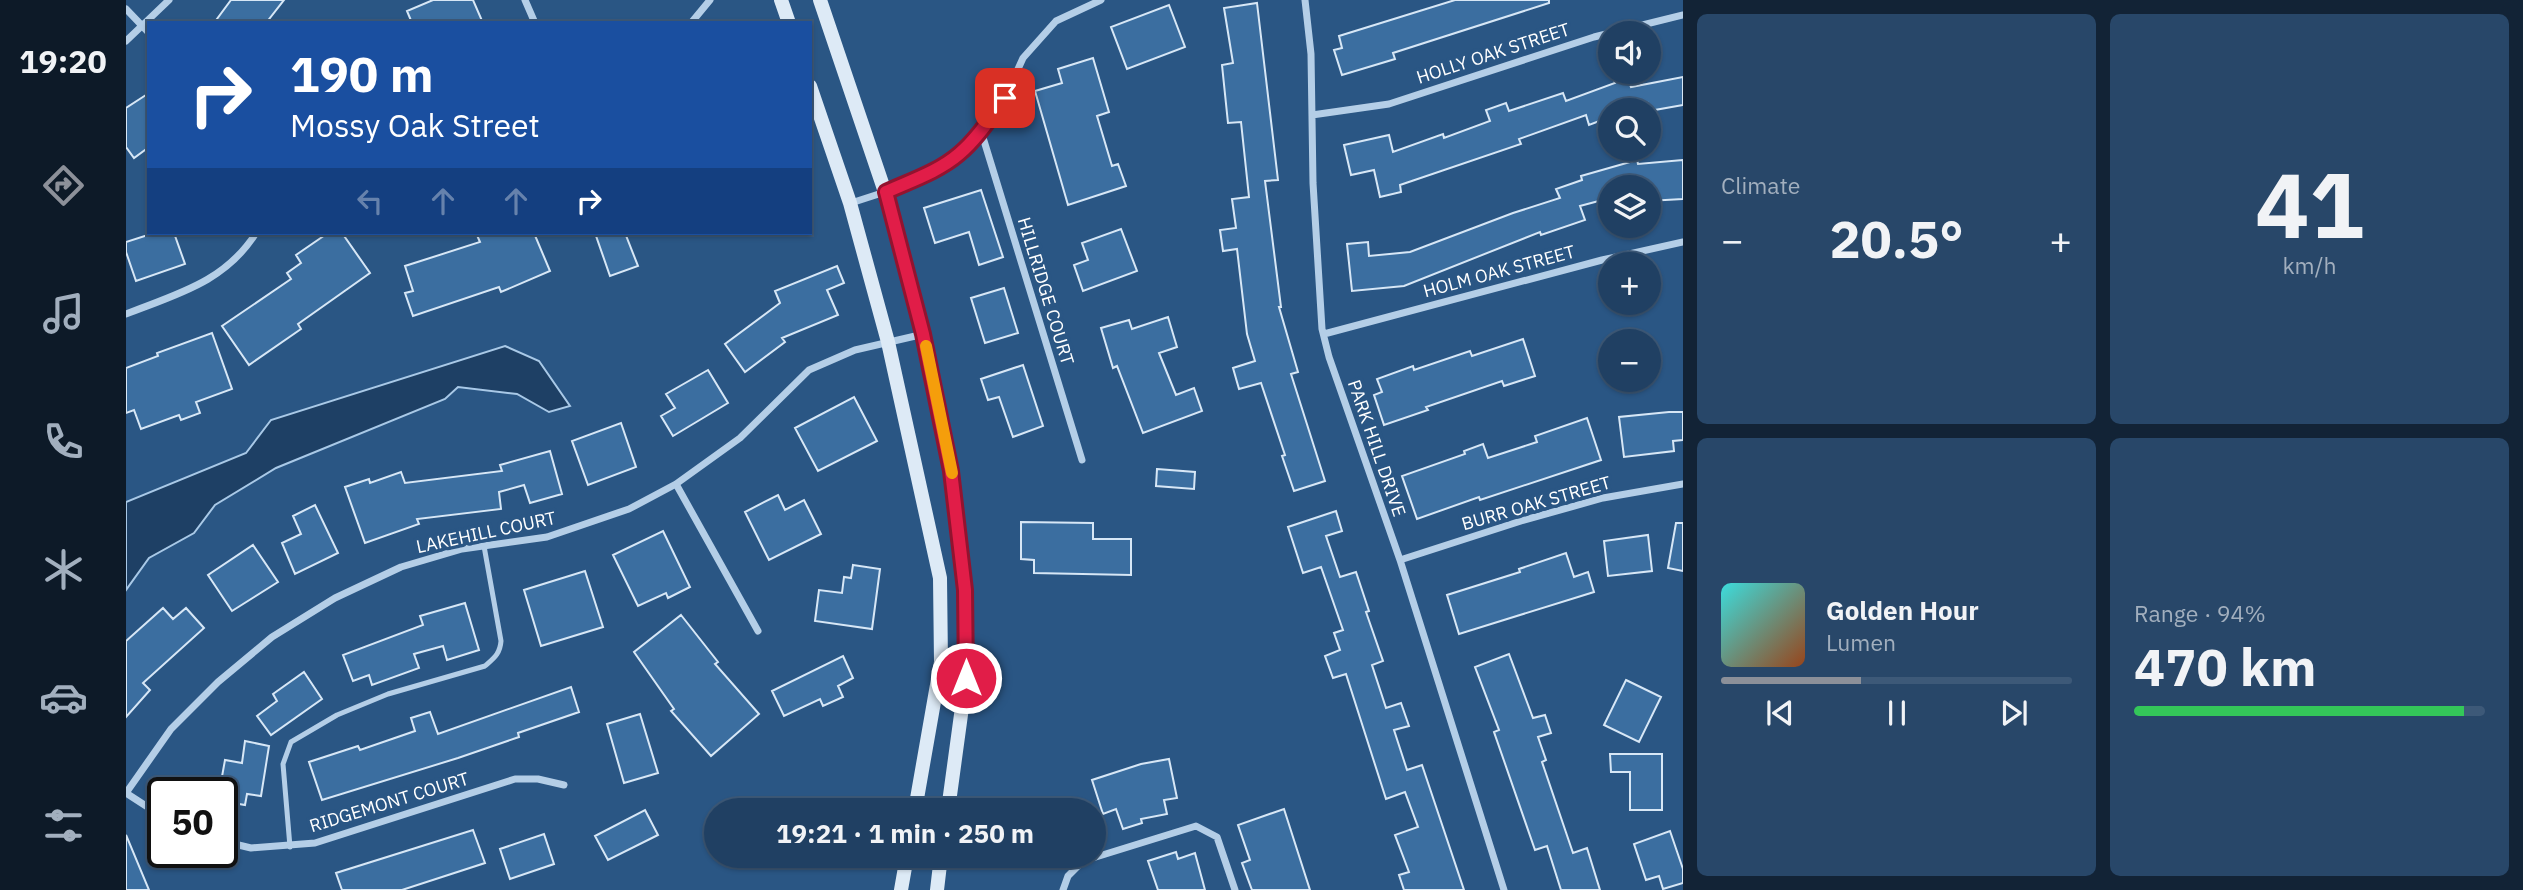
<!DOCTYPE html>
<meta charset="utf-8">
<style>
body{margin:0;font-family:"IBM Plex Sans",sans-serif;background:#284769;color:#f1f3f6;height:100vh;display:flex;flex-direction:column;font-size:26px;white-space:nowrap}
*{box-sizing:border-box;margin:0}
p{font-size:23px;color:#a2afbe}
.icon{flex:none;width:38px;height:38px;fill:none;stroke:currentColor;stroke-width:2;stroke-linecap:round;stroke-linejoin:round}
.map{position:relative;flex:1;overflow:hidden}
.sheet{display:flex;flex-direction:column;gap:14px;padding:14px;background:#122336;width:840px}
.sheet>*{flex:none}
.guide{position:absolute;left:21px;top:21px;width:665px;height:214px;border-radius:0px;box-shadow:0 2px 5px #0004,0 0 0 2px #3d5978;background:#1a4fa0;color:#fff;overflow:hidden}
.buttons{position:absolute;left:1472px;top:21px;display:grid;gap:14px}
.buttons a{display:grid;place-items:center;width:63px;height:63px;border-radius:50%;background:#204063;box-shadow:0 2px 5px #0004,0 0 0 2px #3d5978;font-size:35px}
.speed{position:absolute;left:21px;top:777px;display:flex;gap:14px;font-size:35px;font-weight:700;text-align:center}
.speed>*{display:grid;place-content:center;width:91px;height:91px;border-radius:50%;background:#204063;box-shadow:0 2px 5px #0004,0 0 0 2px #3d5978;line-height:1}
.speed .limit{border:4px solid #111;border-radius:10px;background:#fff;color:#111}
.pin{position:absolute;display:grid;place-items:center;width:60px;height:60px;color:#fff;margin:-30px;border-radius:14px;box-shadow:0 4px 10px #0006}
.me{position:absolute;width:77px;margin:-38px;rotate:0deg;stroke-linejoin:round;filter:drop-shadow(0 0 5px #0008)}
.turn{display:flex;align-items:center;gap:24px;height:147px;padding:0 28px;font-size:32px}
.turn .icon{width:91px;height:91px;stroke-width:2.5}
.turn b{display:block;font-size:49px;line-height:60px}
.lanes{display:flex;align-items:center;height:66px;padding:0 28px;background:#0003;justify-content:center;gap:35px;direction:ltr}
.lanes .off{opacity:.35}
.big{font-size:52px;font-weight:700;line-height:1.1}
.sheet .widget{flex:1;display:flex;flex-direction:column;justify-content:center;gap:10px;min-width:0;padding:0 24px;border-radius:10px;background:#284769}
.sheet .dial{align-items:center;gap:0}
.dial b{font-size:91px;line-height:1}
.song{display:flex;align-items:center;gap:21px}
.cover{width:84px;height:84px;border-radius:10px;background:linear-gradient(135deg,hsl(180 70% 55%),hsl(20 70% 35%))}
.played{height:7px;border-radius:4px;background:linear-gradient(90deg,#8c9099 40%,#3d5978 40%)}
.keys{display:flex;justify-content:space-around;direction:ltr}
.heat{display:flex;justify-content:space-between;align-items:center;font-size:38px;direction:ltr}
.charge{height:10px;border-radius:5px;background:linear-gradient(90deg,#34c759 94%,#3d5978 0)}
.sheet .tiles{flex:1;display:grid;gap:14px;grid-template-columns:repeat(2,1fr)}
.trip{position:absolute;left:578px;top:798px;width:402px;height:70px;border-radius:35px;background:#204063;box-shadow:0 2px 5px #0004,0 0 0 2px #3d5978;font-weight:700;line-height:70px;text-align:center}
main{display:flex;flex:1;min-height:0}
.dock{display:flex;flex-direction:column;width:126px;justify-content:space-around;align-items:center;background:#0d1a28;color:#a2afbe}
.dock .icon{width:49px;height:49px}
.dock .selected{color:#8c9099}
.dock b{font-size:32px;color:#f1f3f6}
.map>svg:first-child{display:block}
</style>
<main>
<nav class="dock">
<b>19:20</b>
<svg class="icon selected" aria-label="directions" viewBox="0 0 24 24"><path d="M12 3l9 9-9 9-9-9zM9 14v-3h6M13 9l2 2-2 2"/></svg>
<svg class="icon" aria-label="music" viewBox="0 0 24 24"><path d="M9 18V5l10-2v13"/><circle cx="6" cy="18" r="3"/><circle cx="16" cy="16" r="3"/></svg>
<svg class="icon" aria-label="phone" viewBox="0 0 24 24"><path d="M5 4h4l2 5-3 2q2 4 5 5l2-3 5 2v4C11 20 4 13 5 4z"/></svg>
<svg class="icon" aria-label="climate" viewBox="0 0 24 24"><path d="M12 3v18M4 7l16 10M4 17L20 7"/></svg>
<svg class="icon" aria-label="car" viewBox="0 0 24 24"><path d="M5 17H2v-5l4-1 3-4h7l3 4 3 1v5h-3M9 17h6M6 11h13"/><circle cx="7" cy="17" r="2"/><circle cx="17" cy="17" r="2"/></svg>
<svg class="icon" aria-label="filters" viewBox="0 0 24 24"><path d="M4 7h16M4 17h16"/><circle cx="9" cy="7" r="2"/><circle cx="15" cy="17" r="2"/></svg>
</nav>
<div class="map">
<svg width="1557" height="890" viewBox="0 0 1557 890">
<rect width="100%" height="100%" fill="#2a5684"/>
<!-- water -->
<path fill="#1e4065" stroke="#a9c9e7" stroke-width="2" d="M 379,346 L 413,361 L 444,406 L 423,412 L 391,394 L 332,387 L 319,399 L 150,468 L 89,505 L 68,533 L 23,558 L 0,590 L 0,502 L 120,453 L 145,420 Z"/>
<!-- building -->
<path fill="#3b6ea0" stroke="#d7e7f6" stroke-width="2" d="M 105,0 L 158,0 L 140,23 L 88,23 Z
M 307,0 L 347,0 L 357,23 L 286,23 L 281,11 Z
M 1329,0 L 1423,0 L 1423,3 L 1267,53 L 1269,59 L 1216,75 L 1208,50 L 1216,48 L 1213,36 Z
M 1131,3 L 1152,180 L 1139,181 L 1155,307 L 1153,307 L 1172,372 L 1165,374 L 1199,481 L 1168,491 L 1156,456 L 1159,455 L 1135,383 L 1113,389 L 1107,368 L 1129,361 L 1121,334 L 1111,249 L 1097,251 L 1094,230 L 1110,228 L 1106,199 L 1123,197 L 1115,122 L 1102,123 L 1096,65 L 1107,63 L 1098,8 Z
M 1043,5 L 1059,47 L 1001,69 L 985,27 Z
M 967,58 L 983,112 L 971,116 L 986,166 L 992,164 L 1000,186 L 942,205 L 909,91 L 936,83 L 932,69 Z
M 1485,72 L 1499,72 L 1505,87 L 1557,77 L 1557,105 L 1523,111 L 1522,103 L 1502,110 L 1484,110 L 1484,117 L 1463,125 L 1460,115 L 1393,139 L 1395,144 L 1274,185 L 1275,192 L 1254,197 L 1248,170 L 1225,175 L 1218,145 L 1263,135 L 1267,152 L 1317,134 L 1318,138 L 1364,121 L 1360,110 L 1380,103 L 1383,111 L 1437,93 L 1440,101 L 1489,83 Z
M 23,93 L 23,147 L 8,158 L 0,147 L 0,108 Z
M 1511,160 L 1512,164 L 1557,160 L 1557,199 L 1522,201 L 1522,187 L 1484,187 L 1484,198 L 1454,206 L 1459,220 L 1415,235 L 1414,232 L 1278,286 L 1226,291 L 1221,244 L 1242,242 L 1243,256 L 1284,252 L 1387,213 L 1434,198 L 1430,189 L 1456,180 L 1455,176 Z
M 855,190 L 877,257 L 853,265 L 843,232 L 809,243 L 798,208 Z
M 995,229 L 1011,271 L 957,291 L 948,265 L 962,260 L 956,243 Z
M 28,233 L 48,233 L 59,264 L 10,281 L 0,252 L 0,242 Z
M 202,233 L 216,233 L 244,273 L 172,324 L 175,329 L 123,365 L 96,326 L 165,279 L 161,273 L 175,263 L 170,255 Z
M 350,233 L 408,233 L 424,271 L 375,292 L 373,287 L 287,316 L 279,293 L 287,291 L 279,266 L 354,242 Z
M 469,233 L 499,233 L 512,266 L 484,276 Z
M 711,266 L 718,283 L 701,290 L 712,315 L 656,338 L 659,342 L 619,372 L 599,344 L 654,303 L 649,291 Z
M 878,288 L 892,333 L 859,343 L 845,298 Z
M 1042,317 L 1051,347 L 1033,353 L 1050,395 L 1068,388 L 1076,411 L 1017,433 L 991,366 L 987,368 L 975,328 L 1003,320 L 1006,329 Z
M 86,333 L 106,389 L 70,402 L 74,413 L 55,420 L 53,415 L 15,429 L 8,410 L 0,413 L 0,368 L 32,356 L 31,353 Z
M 1397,339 L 1409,376 L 1378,386 L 1376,381 L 1300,407 L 1302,410 L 1258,425 L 1248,395 L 1256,392 L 1251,379 L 1287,366 L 1288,370 L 1344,351 L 1346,356 Z
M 897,365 L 917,426 L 887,437 L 873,397 L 862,400 L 855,379 Z
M 582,370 L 602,403 L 547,436 L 535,416 L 549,408 L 540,394 Z
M 728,397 L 751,441 L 692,471 L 669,428 Z
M 1543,412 L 1557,412 L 1557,440 L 1547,441 L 1548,451 L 1498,457 L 1493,417 Z
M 1461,418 L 1475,460 L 1354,500 L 1353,497 L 1291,519 L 1276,476 L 1339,454 L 1338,451 L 1357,444 L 1362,458 L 1411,442 L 1409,436 Z
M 495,423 L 510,467 L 462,485 L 446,441 Z
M 424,451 L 436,494 L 404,503 L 398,485 L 373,492 L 375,509 L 291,519 L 293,524 L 239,543 L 219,487 L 243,479 L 244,483 L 275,472 L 279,483 L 376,471 L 374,465 Z
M 1031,469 L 1069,472 L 1068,489 L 1030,486 Z
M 652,495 L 659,510 L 678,500 L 695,534 L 643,560 L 619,512 Z
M 189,505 L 212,553 L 169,574 L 156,543 L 175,534 L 167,516 Z
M 1210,511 L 1216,531 L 1200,536 L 1214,577 L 1230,572 L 1243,611 L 1240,612 L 1257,661 L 1246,665 L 1260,708 L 1275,703 L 1283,726 L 1268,730 L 1281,770 L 1296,765 L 1338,890 L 1278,890 L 1273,875 L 1283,872 L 1269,835 L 1292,827 L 1279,792 L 1260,799 L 1220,674 L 1207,678 L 1199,656 L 1214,650 L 1208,633 L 1217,630 L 1195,567 L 1177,573 L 1162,527 Z
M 895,522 L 967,523 L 967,539 L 1005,539 L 1005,575 L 908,573 L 908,560 L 895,559 Z
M 1550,523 L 1557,523 L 1557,571 L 1542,568 Z
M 537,531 L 564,587 L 542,598 L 540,593 L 512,606 L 487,555 Z
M 1522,535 L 1526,571 L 1482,576 L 1478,541 Z
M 127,545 L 152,582 L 106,611 L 82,575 Z
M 1440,553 L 1448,577 L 1462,572 L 1468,592 L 1333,634 L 1321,595 L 1394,572 L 1393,569 Z
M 727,565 L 754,569 L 746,629 L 689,621 L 693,590 L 716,593 L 718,577 L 725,578 Z
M 459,571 L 477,627 L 415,646 L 398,590 Z
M 339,603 L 353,650 L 321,660 L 317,646 L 288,654 L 293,668 L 246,685 L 243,675 L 227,681 L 217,655 L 297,625 L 294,616 Z
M 37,608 L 47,619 L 60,608 L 78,628 L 17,683 L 24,690 L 0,717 L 0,641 Z
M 555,615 L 592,662 L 589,664 L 633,714 L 585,756 L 545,711 L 548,709 L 508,652 Z
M 1383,654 L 1407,718 L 1419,715 L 1425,733 L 1412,737 L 1420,760 L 1416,762 L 1447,853 L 1461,848 L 1474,890 L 1435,890 L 1421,846 L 1409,850 L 1368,732 L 1373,730 L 1349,667 Z
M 717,656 L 727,678 L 712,686 L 717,697 L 697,706 L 694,699 L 658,716 L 646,691 Z
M 178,672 L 196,699 L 145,735 L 131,716 L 151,701 L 147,694 Z
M 1500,680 L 1535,697 L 1513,742 L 1478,725 Z
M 445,687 L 453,712 L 392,733 L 393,737 L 332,758 L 196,800 L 183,762 L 232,746 L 234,750 L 289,731 L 285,718 L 304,712 L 312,734 Z
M 514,714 L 532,773 L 498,783 L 481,724 Z
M 119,741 L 143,746 L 135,796 L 121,794 L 119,805 L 96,801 L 96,793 L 93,793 L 99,760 L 116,763 Z
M 1484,754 L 1536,754 L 1536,810 L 1504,810 L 1504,772 L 1485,772 Z
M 1043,759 L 1051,798 L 1038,800 L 1041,814 L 1015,819 L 1016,823 L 997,829 L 990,809 L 977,814 L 966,780 L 1015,764 Z
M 1158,809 L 1184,890 L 1126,890 L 1116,863 L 1124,860 L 1112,825 Z
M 519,810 L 532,835 L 482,860 L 469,836 Z
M 347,830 L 359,863 L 276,890 L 216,890 L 210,873 Z
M 1544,831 L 1557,869 L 1557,883 L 1537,889 L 1533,876 L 1520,880 L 1508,844 Z
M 418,834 L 428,864 L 384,879 L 374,849 Z
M 0,835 L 23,890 L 0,890 Z
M 1050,852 L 1052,859 L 1069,853 L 1079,890 L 1032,890 L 1022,861 Z"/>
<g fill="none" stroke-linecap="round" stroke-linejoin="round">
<!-- service -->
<path stroke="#b4cee7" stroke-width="5" d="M 164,847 L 157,764 L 165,742 L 211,715 L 262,694 L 359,666 C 368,658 374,654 375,641 L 358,546"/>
<!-- minor -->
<path stroke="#b4cee7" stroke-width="7" d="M 399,0 L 409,23
M 1179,0 L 1185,54 L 1187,183 L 1196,329 L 1203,357 L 1274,560 L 1378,890
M 0,9 L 23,33
M 565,23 L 584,0
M 0,41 L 43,0
M 1186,115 L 1263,104 L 1468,37 L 1557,15
M 855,131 L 956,460
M 725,203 L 759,192 L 808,171 L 833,154 L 855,131 L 879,98 L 897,58 L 930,21 L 975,0
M 0,314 C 51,294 99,282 130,233
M 1198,334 L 1476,260 L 1557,242
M 550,484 L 632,631
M 1274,560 L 1395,521 L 1477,498 L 1557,484
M 0,793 L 45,729 L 92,682 L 146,637 L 209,598 L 275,567 L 336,549 L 421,537 L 503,509 L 550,484 L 614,438 L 683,370 L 729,350 L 798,334
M 0,793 L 37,817
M 96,841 L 125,848 L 189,843 L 389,779 L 412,779 L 438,785
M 937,890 L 942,876 L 957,861 L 1070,826 L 1091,837 L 1109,890"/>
<!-- secondary -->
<path stroke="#ddeaf6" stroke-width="14" d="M 655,0 L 663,23
M 694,0 L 759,192 L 798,334 L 825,471 L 839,591 L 840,678 L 822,810
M 684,86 L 724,203 L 762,342 L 814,578 L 815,662 L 789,810
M 775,890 L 781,856
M 811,890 L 815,856"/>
</g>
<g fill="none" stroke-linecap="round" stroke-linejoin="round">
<defs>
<path id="route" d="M 840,678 L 839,590 L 825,471 L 797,334 L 760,192 C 784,181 812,172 833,154 C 851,139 865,117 879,98"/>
</defs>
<!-- route casing -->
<use href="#route" stroke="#92132f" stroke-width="18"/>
<!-- route -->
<use href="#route" stroke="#e11d48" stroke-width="12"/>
<!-- slow -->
<path stroke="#f59e0b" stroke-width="12" d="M 800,346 L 826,473"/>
</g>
<g text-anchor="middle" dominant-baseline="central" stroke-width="7" stroke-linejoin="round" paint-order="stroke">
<!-- street labels -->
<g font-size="18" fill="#fff" stroke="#2a5684">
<text transform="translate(1367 53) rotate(-18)">HOLLY OAK STREET</text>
<text transform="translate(1373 271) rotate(-15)">HOLM OAK STREET</text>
<text transform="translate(920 291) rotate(73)">HILLRIDGE COURT</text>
<text transform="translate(1251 448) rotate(71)">PARK HILL DRIVE</text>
<text transform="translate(1410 503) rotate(-16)">BURR OAK STREET</text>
<text transform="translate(360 532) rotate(-12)">LAKEHILL COURT</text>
<text transform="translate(263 802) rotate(-17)">RIDGEMONT COURT</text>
</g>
</g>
</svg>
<div class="buttons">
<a><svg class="icon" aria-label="sound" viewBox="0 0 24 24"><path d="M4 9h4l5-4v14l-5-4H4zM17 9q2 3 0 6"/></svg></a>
<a><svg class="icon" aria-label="search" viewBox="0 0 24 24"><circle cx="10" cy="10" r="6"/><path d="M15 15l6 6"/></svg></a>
<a><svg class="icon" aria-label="layers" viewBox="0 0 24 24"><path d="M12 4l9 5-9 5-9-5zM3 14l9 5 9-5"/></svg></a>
<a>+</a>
<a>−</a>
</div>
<div class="speed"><div class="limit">50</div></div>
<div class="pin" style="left:879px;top:98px;background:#d93025"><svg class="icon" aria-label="arrive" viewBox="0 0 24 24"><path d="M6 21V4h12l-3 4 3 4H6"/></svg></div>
<svg class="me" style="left:840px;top:678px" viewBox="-20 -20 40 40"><circle r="17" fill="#e11d48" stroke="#fff" stroke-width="3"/><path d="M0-11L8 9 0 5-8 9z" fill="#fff"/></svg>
<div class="trip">19:21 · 1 min · 250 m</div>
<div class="guide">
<div class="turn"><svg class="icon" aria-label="right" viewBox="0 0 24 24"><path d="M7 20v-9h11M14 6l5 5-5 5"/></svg><div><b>190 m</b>Mossy Oak Street</div></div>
<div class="lanes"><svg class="icon off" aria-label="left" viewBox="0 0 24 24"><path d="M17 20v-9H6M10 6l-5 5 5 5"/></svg><svg class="icon off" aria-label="ahead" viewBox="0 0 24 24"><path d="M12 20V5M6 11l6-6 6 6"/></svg><svg class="icon off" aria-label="ahead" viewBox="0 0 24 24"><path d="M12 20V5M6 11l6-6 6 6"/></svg><svg class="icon" aria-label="right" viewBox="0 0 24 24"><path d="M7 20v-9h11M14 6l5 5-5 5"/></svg></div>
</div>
</div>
<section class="sheet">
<div class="tiles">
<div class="widget"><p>Climate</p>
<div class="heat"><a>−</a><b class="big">20.5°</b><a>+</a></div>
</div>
<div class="widget dial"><b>41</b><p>km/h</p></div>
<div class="widget">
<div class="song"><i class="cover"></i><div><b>Golden Hour</b><p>Lumen</p></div></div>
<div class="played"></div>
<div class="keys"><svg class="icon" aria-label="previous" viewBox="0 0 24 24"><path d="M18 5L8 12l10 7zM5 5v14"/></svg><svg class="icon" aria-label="pause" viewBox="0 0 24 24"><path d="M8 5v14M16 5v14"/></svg><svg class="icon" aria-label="next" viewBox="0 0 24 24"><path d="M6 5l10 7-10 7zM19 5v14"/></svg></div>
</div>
<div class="widget"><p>Range · 94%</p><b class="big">470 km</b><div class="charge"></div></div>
</div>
</section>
</main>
